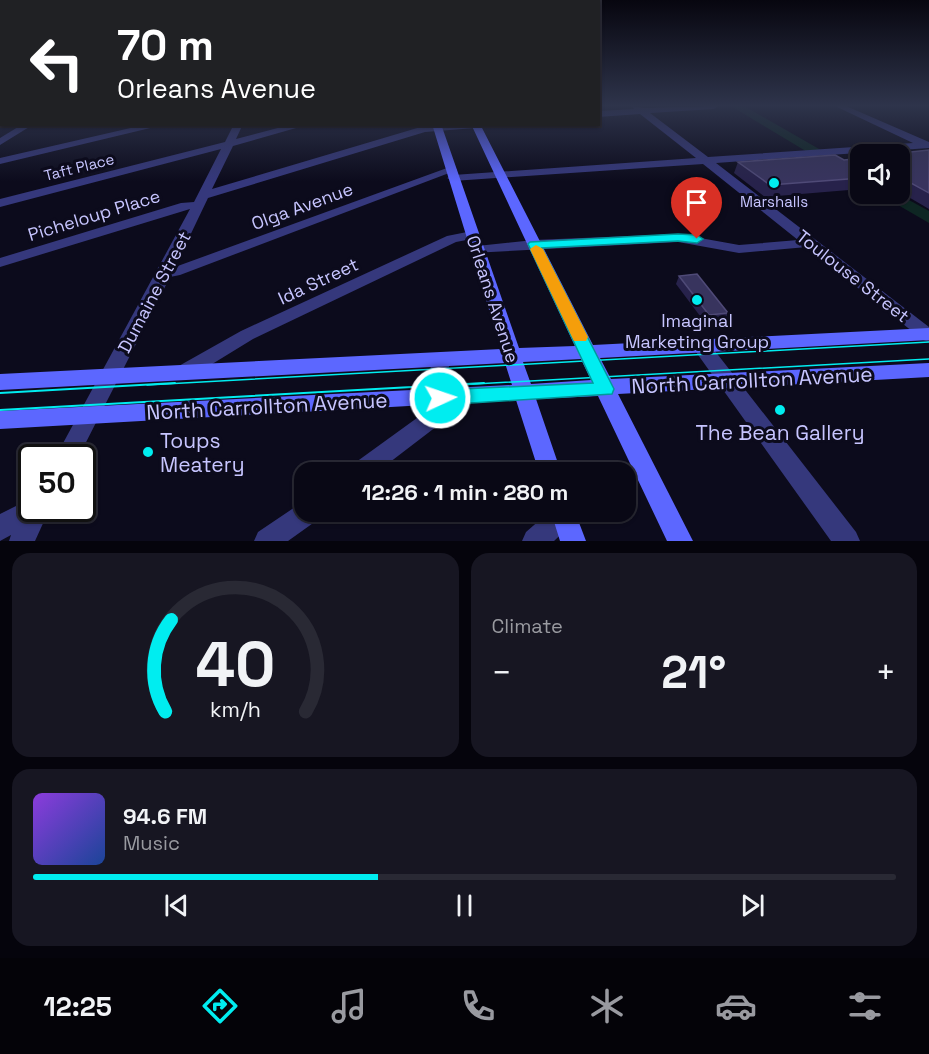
<!DOCTYPE html>
<meta charset="utf-8">
<style>
body{margin:0;font-family:"Space Grotesk",sans-serif;background:#171622;color:#f1f3f6;height:100vh;display:flex;flex-direction:column;font-size:22px;white-space:nowrap}
*{box-sizing:border-box;margin:0}
p{font-size:20px;color:#999aa0}
.icon{flex:none;width:33px;height:33px;fill:none;stroke:currentColor;stroke-width:2;stroke-linecap:round;stroke-linejoin:round}
.map{position:relative;height:541px;overflow:hidden}
.drawer{display:flex;flex-direction:column;gap:12px;padding:12px;background:#05040c;flex:1}
.drawer>*{flex:none}
.hud{position:absolute;left:0px;top:0px;width:600px;height:126px;box-shadow:0 2px 4px #0004,0 0 0 2px #292934;background:#202124;color:#fff;overflow:hidden}
.controls{position:absolute;left:850px;top:144px;display:grid;gap:12px}
.controls a{display:grid;place-items:center;width:60px;height:60px;border-radius:12px;background:#090815;box-shadow:0 2px 4px #0004,0 0 0 2px #292934;font-size:30px}
.speed{position:absolute;left:18px;top:444px;display:flex;gap:12px;font-size:30px;font-weight:700;text-align:center}
.speed>*{display:grid;place-content:center;width:78px;height:78px;border-radius:50%;background:#090815;box-shadow:0 2px 4px #0004,0 0 0 2px #292934;line-height:1}
.speed .limit{border:3px solid #111;border-radius:9px;background:#fff;color:#111}
.pin{position:absolute;display:grid;place-items:center;width:51px;height:51px;color:#fff;margin:-62px -26px;border-radius:50% 50% 50% 0;rotate:-45deg;box-shadow:0 0 6px #0007}
.pin .icon{rotate:45deg}
.me{position:absolute;width:66px;margin:-33px;rotate:87deg;stroke-linejoin:round;filter:drop-shadow(0 0 4px #0008)}
.turn{display:flex;align-items:center;gap:21px;height:126px;padding:0 18px;font-size:27px}
.turn .icon{width:78px;height:78px;stroke-width:2.5}
.turn b{display:block;font-size:42px;line-height:51px}
.big{font-size:45px;font-weight:700;line-height:1.1}
.drawer .card{flex:1;display:flex;flex-direction:column;justify-content:center;gap:9px;min-width:0;padding:0 21px;border-radius:18px;background:#171622}
.drawer .dial{align-items:center;gap:0}
.dial svg{height:156px;overflow:visible;fill:none;stroke:#292934;stroke-width:7;stroke-linecap:round;text-anchor:middle}
.dial text{fill:#f1f3f6;stroke:none}
.song{display:flex;align-items:center;gap:18px}
.cover{width:72px;height:72px;border-radius:9px;background:linear-gradient(135deg,hsl(270 70% 55%),hsl(220 70% 35%))}
.played{height:6px;border-radius:3px;background:linear-gradient(90deg,#00edf0 40%,#292934 40%)}
.keys{display:flex;justify-content:space-around;direction:ltr}
.heat{display:flex;justify-content:space-between;align-items:center;font-size:33px;direction:ltr}
.drawer .tiles{flex:1;display:grid;gap:12px;grid-template-columns:1fr 1fr}
.card:last-child{grid-column:span 2}
.trip{position:absolute;left:294px;top:462px;width:342px;height:60px;border-radius:18px;background:#090815;box-shadow:0 2px 4px #0004,0 0 0 2px #292934;font-weight:700;line-height:60px;text-align:center}
.menu{display:flex;height:96px;justify-content:space-around;align-items:center;background:#040308;color:#999aa0}
.menu .icon{width:42px;height:42px}
.menu .active{color:#00edf0}
.menu b{font-size:27px;color:#f1f3f6}
.map>svg:first-child{display:block}
</style>
<div class="map">
<svg width="929" height="541" viewBox="0 0 929 541">
<rect width="100%" height="100%" fill="#0c0b1c"/>
<!-- green -->
<path fill="#0e2623" d="M 731,106 L 744,106 L 861,173 L 819,159 Z
M 879,194 L 898,194 L 929,211 L 929,223 Z"/>
<g fill="none" stroke-linecap="round" stroke-linejoin="round">
<!-- street -->
<path fill="#35387c" fill-rule="evenodd" d="M 632,106 L 644,108 L 718,106 L 714,109 L 650,113 L 708,157 L 913,143 L 835,106 L 846,106 L 929,142 L 929,148 L 716,163 L 929,327 L 929,342 L 923,340 L 807,247 L 739,253 L 678,242 L 472,253 L 470,250 L 472,247 L 477,246 L 534,240 L 678,234 L 739,245 L 798,240 L 703,164 L 453,181 L 447,178 L 453,175 L 696,158 L 640,114 L 598,117 L 598,111 L 634,109 Z
M 0,107 L 2,107 L 2,113 L 0,113 Z
M 23,124 L 34,124 L 0,145 L 0,138 Z
M 148,124 L 167,124 L 0,164 L 0,158 Z
M 234,124 L 243,124 L 236,139 L 293,124 L 310,124 L 233,146 L 212,189 L 424,126 L 480,125 L 475,128 L 425,132 L 208,198 L 175,267 L 447,168 L 455,168 L 457,170 L 180,275 L 170,277 L 78,458 L 55,458 L 190,209 L 0,267 L 0,258 L 181,203 L 194,202 L 221,149 L 0,207 L 0,199 L 225,142 Z
M 472,231 L 479,235 L 477,238 L 456,242 L 253,339 L 191,377 L 184,379 L 177,377 L 175,372 L 177,367 L 241,331 L 447,236 Z
M 702,340 L 708,342 L 856,532 L 860,541 L 831,541 L 696,352 L 693,347 L 696,342 Z
M 440,354 L 447,356 L 449,361 L 448,414 L 445,420 L 377,472 L 349,472 L 352,465 L 428,410 L 431,361 L 433,356 Z
M 32,498 L 32,508 L 50,508 L 35,541 L 9,541 L 11,535 L 0,541 L 0,514 Z
M 304,501 L 304,512 L 319,512 L 316,521 L 288,541 L 254,541 L 258,532 Z
M 549,512 L 575,512 L 576,514 L 573,523 L 554,541 L 522,541 L 526,532 Z"/>
<!-- secondary -->
<path fill="#5c67ff" fill-rule="evenodd" d="M 432,124 L 441,124 L 519,348 L 575,346 L 471,124 L 480,124 L 593,345 L 929,328 L 929,340 L 600,358 L 611,379 L 929,363 L 929,377 L 618,394 L 693,541 L 667,541 L 598,396 L 536,399 L 561,472 L 539,472 L 516,400 L 0,429 L 0,411 L 512,385 L 505,363 L 0,390 L 0,374 L 501,349 ZM 581,359 L 591,380 L 531,384 L 523,362 Z
M 551,512 L 575,512 L 586,541 L 560,541 Z"/>
<!-- tram-far1 -->
<path stroke="#00edf0" stroke-width="1.5" d="M 147,385 L 929,342
M 457,385 L 929,359"/>
<!-- tram -->
<path stroke="#00edf0" stroke-width="2" d="M 0,393 L 175,383
M 0,410 L 484,383"/>
</g>
<!-- wall -->
<path fill="#27224b" d="M 929,150 L 929,209 L 900,192 L 900,154 Z
M 861,158 L 861,189 L 765,197 L 734,173 L 738,162 L 844,160 Z
M 679,276 L 728,313 L 724,322 L 706,324 L 676,284 Z"/>
<!-- shaded-wall -->
<path fill="#151230" d="M 598,106 L 618,106 L 618,108 L 598,109 Z"/>
<!-- building -->
<path fill="#38345e" stroke="#4f4a77" stroke-width="1.5" d="M 929,150 L 929,193 L 900,177 L 900,154 L 892,154 Z
M 835,155 L 844,160 L 861,158 L 861,178 L 770,185 L 738,162 Z
M 697,274 L 728,313 L 709,315 L 679,276 Z"/>
<!-- sky -->
<linearGradient id="sky" x2="0" y2="1"><stop stop-color="#07060f"/><stop offset="0.58" stop-color="#2e344b"/><stop offset="1" stop-color="#2e344b" stop-opacity="0"/></linearGradient>
<rect width="929" height="182" fill="url(#sky)"/>
<!-- route -->
<path fill="#00edf0" stroke="#009a9c" stroke-width="1.5" d="M 678,234 L 697,235 L 703,239 L 697,243 L 678,241 L 542,248 L 614,389 L 612,394 L 440,405 L 433,403 L 431,398 L 433,393 L 440,390 L 593,383 L 528,244 L 530,242 Z"/>
<!-- slow -->
<path fill="#f59e0b" d="M 536,245 L 543,249 L 588,337 L 586,341 L 574,341 L 572,337 L 530,249 Z"/>
<!-- markers -->
<g fill="#00edf0" stroke="#0c0b1c" stroke-width="2">
<circle cx="774" cy="183" r="6"/>
<circle cx="697" cy="300" r="6"/>
<circle cx="780" cy="410" r="6"/>
<circle cx="148" cy="452" r="6"/>
</g>
<g text-anchor="middle" dominant-baseline="central" stroke-width="6" stroke-linejoin="round" paint-order="stroke">
<!-- far-street labels -->
<g font-size="15" fill="#c7c5ff" stroke="#0c0b1c">
<text transform="translate(79 167) rotate(-14)">Taft Place</text>
</g>
<!-- far-poi labels -->
<g font-size="15" fill="#c7c5ff" stroke="#0c0b1c">
<text x="774" y="201">Marshalls</text>
</g>
<!-- street labels -->
<g font-size="18" fill="#c7c5ff" stroke="#0c0b1c">
<text transform="translate(302 206) rotate(-20)">Olga Avenue</text>
<text transform="translate(94 215) rotate(-17)">Picheloup Place</text>
<text transform="translate(853 276) rotate(38)">Toulouse Street</text>
<text transform="translate(318 281) rotate(-25)">Ida Street</text>
<text transform="translate(154 292) rotate(-62)">Dumaine Street</text>
<text transform="translate(493 299) rotate(72)">Orleans Avenue</text>
</g>
<!-- poi labels -->
<g font-size="18" fill="#c7c5ff" stroke="#0c0b1c">
<text x="697" y="320">Imaginal<tspan x="697" dy="21">Marketing Group</tspan></text>
</g>
<!-- near-street labels -->
<g font-size="21" fill="#c7c5ff" stroke="#0c0b1c">
<text transform="translate(752 380) rotate(-3)">North Carrollton Avenue</text>
<text transform="translate(267 406) rotate(-3)">North Carrollton Avenue</text>
</g>
<!-- near-poi labels -->
<g font-size="21" fill="#c7c5ff" stroke="#0c0b1c">
<text x="780" y="432">The Bean Gallery</text>
<text x="160" y="440" text-anchor="start">Toups<tspan x="160" dy="24">Meatery</tspan></text>
</g>
</g>
</svg>
<div class="controls">
<a><svg class="icon" aria-label="sound" viewBox="0 0 24 24"><path d="M4 9h4l5-4v14l-5-4H4zM17 9q2 3 0 6"/></svg></a>
</div>
<div class="speed"><div class="limit">50</div></div>
<div class="pin" style="left:697px;top:239px;background:#d93025"><svg class="icon" aria-label="arrive" viewBox="0 0 24 24"><path d="M6 21V4h12l-3 4 3 4H6"/></svg></div>
<svg class="me" style="left:440px;top:398px" viewBox="-20 -20 40 40"><circle r="17" fill="#00edf0" stroke="#fff" stroke-width="3"/><path d="M0-11L8 9 0 5-8 9z" fill="#fff"/></svg>
<div class="trip">12:26 · 1 min · 280 m</div>
<div class="hud">
<div class="turn"><svg class="icon" aria-label="left" viewBox="0 0 24 24"><path d="M17 20v-9H6M10 6l-5 5 5 5"/></svg><div><b>70 m</b>Orleans Avenue</div></div>
</div>
</div>
<section class="drawer">
<div class="tiles">
<div class="card dial"><svg viewBox="0 0 100 80">
<path d="M14 69A42 42 0 1 1 86 69"/>
<path d="M14 69A42 42 0 0 1 17 22" stroke="#00edf0"/>
<text x="50" y="56" font-size="32" font-weight="700">40</text>
<text x="50" y="72" font-size="11">km/h</text>
</svg></div>
<div class="card"><p>Climate</p>
<div class="heat"><a>−</a><b class="big">21°</b><a>+</a></div>
</div>
<div class="card">
<div class="song"><i class="cover"></i><div><b>94.6 FM</b><p>Music</p></div></div>
<div class="played"></div>
<div class="keys"><svg class="icon" aria-label="previous" viewBox="0 0 24 24"><path d="M18 5L8 12l10 7zM5 5v14"/></svg><svg class="icon" aria-label="pause" viewBox="0 0 24 24"><path d="M8 5v14M16 5v14"/></svg><svg class="icon" aria-label="next" viewBox="0 0 24 24"><path d="M6 5l10 7-10 7zM19 5v14"/></svg></div>
</div>
</div>
</section>
<nav class="menu">
<b>12:25</b>
<svg class="icon active" aria-label="directions" viewBox="0 0 24 24"><path d="M12 3l9 9-9 9-9-9zM9 14v-3h6M13 9l2 2-2 2"/></svg>
<svg class="icon" aria-label="music" viewBox="0 0 24 24"><path d="M9 18V5l10-2v13"/><circle cx="6" cy="18" r="3"/><circle cx="16" cy="16" r="3"/></svg>
<svg class="icon" aria-label="phone" viewBox="0 0 24 24"><path d="M5 4h4l2 5-3 2q2 4 5 5l2-3 5 2v4C11 20 4 13 5 4z"/></svg>
<svg class="icon" aria-label="climate" viewBox="0 0 24 24"><path d="M12 3v18M4 7l16 10M4 17L20 7"/></svg>
<svg class="icon" aria-label="car" viewBox="0 0 24 24"><path d="M5 17H2v-5l4-1 3-4h7l3 4 3 1v5h-3M9 17h6M6 11h13"/><circle cx="7" cy="17" r="2"/><circle cx="17" cy="17" r="2"/></svg>
<svg class="icon" aria-label="filters" viewBox="0 0 24 24"><path d="M4 7h16M4 17h16"/><circle cx="9" cy="7" r="2"/><circle cx="15" cy="17" r="2"/></svg>
</nav>
